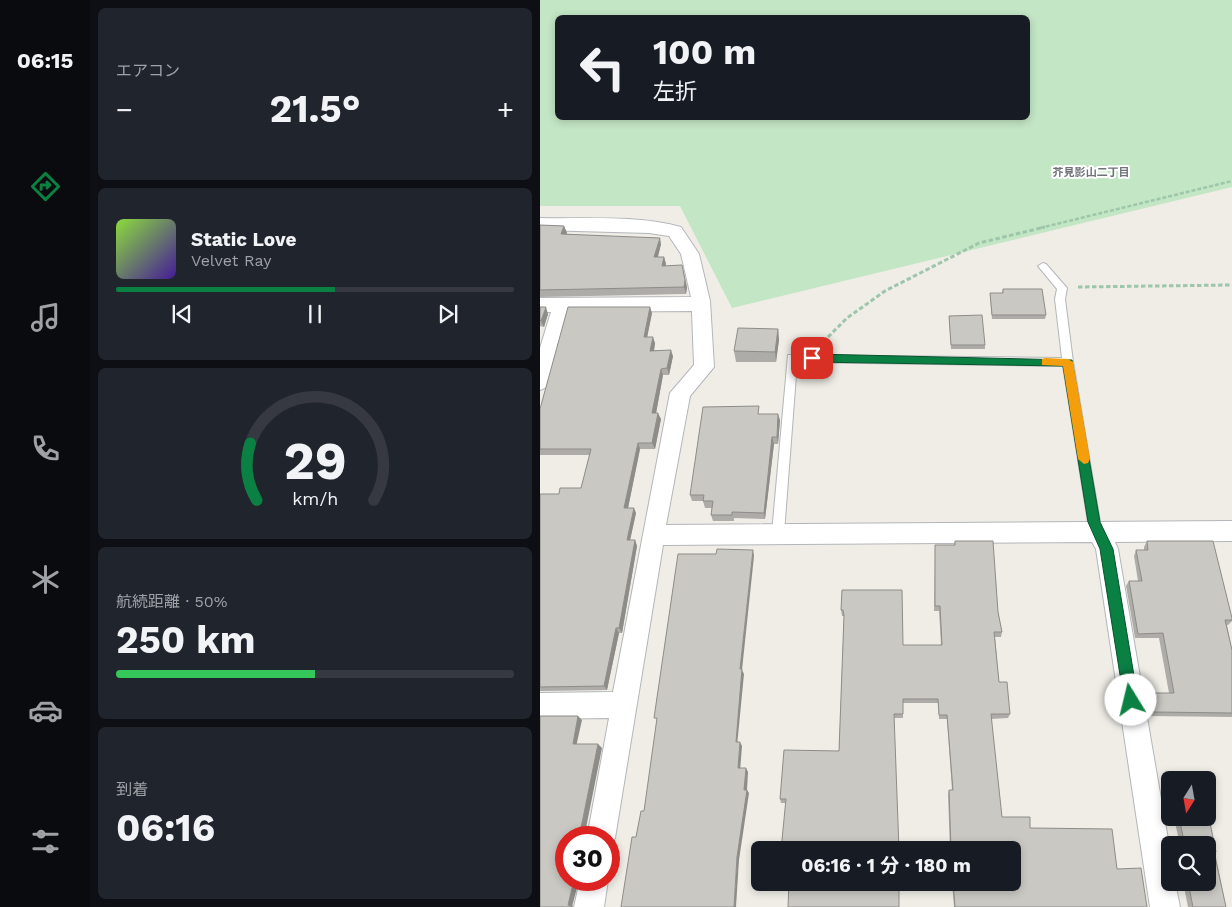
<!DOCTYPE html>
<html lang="ja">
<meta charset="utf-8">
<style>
body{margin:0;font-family:"Work Sans","Noto Sans JP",sans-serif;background:#20242c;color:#f1f3f6;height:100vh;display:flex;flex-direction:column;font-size:19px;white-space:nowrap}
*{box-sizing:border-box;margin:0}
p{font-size:16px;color:#9ea1a6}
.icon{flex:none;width:28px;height:28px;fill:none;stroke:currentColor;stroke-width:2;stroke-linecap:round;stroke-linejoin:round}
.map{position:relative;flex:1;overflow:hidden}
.side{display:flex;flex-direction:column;gap:8px;padding:8px;background:#0d0f14;width:450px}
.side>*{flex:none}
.hud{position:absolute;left:15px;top:15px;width:475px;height:105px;border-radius:8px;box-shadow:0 2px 8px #0003;background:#171b24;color:#f1f3f6;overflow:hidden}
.needle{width:32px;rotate:191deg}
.tools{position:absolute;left:621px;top:771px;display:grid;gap:10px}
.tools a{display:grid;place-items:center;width:55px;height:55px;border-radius:8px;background:#171b24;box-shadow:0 2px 8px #0003;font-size:25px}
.speed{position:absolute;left:15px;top:826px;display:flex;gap:10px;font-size:25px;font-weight:700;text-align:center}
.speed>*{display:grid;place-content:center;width:65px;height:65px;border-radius:50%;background:#171b24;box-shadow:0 2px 8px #0003;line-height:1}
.speed .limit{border:8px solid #d22;background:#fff;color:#111}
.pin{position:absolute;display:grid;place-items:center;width:42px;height:42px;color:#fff;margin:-21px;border-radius:10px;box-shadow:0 2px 8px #0006}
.me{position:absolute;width:55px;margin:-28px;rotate:351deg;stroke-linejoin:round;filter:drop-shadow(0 0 4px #0008)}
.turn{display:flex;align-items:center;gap:18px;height:105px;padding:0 15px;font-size:22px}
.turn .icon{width:65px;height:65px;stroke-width:2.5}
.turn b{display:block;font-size:35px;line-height:42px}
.big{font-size:38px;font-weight:700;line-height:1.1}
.side .card{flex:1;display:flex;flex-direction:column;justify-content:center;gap:8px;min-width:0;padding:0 18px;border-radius:8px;background:#20242c}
.side .dial{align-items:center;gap:0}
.dial svg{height:130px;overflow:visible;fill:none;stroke:#363941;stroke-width:7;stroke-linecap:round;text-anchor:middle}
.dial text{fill:#f1f3f6;stroke:none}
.song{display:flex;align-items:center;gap:15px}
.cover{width:60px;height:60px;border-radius:8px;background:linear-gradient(135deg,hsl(90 70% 55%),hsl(260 70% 35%))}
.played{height:5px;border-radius:2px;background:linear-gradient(90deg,#0b8043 55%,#363941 55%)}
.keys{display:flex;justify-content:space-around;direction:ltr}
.heat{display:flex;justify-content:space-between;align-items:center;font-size:28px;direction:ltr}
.charge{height:8px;border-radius:4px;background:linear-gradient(90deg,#34c759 50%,#363941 0)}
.trip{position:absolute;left:211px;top:841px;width:270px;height:50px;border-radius:8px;background:#171b24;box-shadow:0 2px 8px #0003;font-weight:700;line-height:50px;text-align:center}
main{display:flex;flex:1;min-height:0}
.tabs{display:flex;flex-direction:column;width:90px;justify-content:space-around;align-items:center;background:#090b0e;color:#9ea1a6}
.tabs .icon{width:35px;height:35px}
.tabs .current{color:#0b8043}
.tabs b{font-size:22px;color:#f1f3f6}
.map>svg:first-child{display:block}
</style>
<main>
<nav class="tabs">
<b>06:15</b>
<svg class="icon current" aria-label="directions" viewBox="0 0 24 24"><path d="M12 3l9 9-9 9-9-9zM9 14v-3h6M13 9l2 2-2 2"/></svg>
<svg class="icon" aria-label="music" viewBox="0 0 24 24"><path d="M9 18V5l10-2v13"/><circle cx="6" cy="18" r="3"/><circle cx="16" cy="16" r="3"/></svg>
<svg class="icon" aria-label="phone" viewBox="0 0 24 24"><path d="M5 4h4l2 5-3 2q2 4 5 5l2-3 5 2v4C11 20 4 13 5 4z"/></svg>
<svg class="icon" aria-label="climate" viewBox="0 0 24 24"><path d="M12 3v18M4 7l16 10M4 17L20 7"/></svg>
<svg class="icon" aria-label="car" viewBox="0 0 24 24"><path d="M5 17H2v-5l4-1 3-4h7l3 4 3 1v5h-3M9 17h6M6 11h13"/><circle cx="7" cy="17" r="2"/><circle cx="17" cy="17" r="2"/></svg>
<svg class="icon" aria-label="filters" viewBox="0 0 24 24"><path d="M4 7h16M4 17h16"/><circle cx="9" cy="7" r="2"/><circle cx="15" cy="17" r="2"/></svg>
</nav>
<section class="side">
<div class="card"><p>エアコン</p>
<div class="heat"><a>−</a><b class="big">21.5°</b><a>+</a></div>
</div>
<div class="card">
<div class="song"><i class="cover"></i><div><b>Static Love</b><p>Velvet Ray</p></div></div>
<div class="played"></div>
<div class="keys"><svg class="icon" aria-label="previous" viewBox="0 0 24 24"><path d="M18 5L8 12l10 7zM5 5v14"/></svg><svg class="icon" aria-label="pause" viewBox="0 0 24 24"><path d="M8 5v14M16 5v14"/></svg><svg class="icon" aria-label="next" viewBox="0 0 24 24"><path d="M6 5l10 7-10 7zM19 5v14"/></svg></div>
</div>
<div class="card dial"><svg viewBox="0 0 100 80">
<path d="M14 69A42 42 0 1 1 86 69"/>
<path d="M14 69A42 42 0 0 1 10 34" stroke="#0b8043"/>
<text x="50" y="56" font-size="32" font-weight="700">29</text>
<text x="50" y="72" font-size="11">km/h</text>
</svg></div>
<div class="card"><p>航続距離 · 50%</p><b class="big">250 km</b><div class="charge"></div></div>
<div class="card"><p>到着</p><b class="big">06:16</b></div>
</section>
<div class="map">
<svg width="692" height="907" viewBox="0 0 692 907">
<rect width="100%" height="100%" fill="#efede6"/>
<!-- green -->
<path fill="#c3e6c5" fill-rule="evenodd" d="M 0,0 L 692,0 L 692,187 L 192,308 L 140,206 L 0,206 ZM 18,18 L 488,18 L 488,118 L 18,118 Z"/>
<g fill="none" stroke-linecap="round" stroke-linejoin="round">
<defs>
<path id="service" d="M 503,263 L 506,264 L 527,288 L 525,299 L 533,362 L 560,522 L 565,532 L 563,536 L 559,537 L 555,536 L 548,522 L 523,366 L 257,362 L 244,533 L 242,537 L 238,538 L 234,537 L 232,533 L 248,355 L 522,358 L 515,299 L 517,289 L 498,266 Z"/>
<path id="minor" d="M 0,218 C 45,219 98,215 141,227 L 159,254 L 170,301 L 174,367 L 150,396 L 126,525 L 692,521 L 692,541 L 575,542 L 578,549 L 630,851 L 630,882 L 635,882 L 640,907 L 610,907 L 556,549 L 552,542 L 123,545 L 75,838 L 69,849 L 69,838 L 47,838 L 69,718 L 0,719 L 0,693 L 73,692 L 130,393 L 154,365 L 152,311 L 29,312 L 10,382 L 7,387 L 0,390 L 0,348 L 11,312 L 0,312 L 0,298 L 151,297 L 141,254 L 129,236 L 109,233 L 0,230 Z
M 40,880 L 68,880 L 64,907 L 34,907 Z"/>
</defs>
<!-- service casing -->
<use href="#service" stroke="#b3b6ba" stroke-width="2"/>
<!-- minor casing -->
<use href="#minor" stroke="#b3b6ba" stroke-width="2"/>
<!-- path-far1 -->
<path stroke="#9dc6aa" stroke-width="2.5" stroke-dasharray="4 2" stroke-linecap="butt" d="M 500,228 L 692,181"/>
<!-- path -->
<path stroke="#9dc6aa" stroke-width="3" stroke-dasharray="4.5 2.5" stroke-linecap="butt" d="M 538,287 L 692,285
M 283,342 L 307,318 L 345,291 L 439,243 L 505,227"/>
<!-- service -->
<use href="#service" fill="#fff" fill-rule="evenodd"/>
<!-- minor -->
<use href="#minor" fill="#fff" fill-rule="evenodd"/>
</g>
<!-- wall -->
<path fill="#aeaca8" d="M 0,225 L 24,226 L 27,233 L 26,234 L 121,244 L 118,257 L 124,257 L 126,264 L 125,266 L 147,287 L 146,294 L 0,297 Z
M 463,289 L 506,315 L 505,319 L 452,319 L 450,297 L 450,293 L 462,293 Z
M 0,307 L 8,314 L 4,327 L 0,326 Z
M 112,313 L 107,337 L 115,343 L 114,350 L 133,356 L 129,375 L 123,375 L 116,413 L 121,419 L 115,449 L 100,449 L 88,508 L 96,513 L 90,540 L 95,540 L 97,546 L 82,633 L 79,633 L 67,690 L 0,691 L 0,494 L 19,494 L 41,488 L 50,455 L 0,455 L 0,409 Z
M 409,316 L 445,345 L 445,349 L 411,349 Z
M 238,329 L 239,340 L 236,362 L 196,362 L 194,351 Z
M 220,414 L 240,420 L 238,444 L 234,444 L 225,519 L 194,518 L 194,521 L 173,521 L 171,515 L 172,508 L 165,508 L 163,501 L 152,501 L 150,495 Z
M 415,541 L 458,612 L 462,632 L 461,637 L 455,637 L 459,682 L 470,714 L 468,718 L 451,719 L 462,817 L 490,828 L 577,869 L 607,907 L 414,907 L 412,882 L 472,882 L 472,850 L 410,850 L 408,794 L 409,790 L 412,790 L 407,719 L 399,719 L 398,703 L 363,703 L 363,718 L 354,718 L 246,803 L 241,803 L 240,799 L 299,751 L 304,616 L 302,616 L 301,610 L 302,590 L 363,645 L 401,645 L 399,611 L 394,611 L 395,545 L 414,545 Z
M 607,541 L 692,618 L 692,621 L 688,625 L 687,625 L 692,650 L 692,717 L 610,716 L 607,697 L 610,693 L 629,693 L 619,638 L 595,638 L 586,586 L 589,581 L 598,581 L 594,556 L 596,550 L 604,550 L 604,547 Z
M 634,818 L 668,818 L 676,852 L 675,853 L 686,907 L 648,907 L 643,882 L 668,882 L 668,845 L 640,845 Z"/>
<!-- shaded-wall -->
<path fill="#8d8c88" d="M 24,226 L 27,233 L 24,240 L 21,234 Z
M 120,238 L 121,244 L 116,264 L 114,257 Z
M 124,257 L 126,264 L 124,272 L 122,266 Z
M 142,265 L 147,287 L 146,294 L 144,287 Z
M 6,307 L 8,314 L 4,327 L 1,321 Z
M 110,307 L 112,313 L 106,343 L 104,337 Z
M 238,329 L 239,340 L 236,362 L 235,352 Z
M 113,337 L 115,343 L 113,357 L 110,351 Z
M 131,350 L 133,356 L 129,375 L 127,368 Z
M 121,369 L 123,375 L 115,419 L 112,413 Z
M 118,413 L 121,419 L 115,449 L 112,443 Z
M 238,414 L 240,420 L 238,444 L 237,437 Z
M 232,437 L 234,444 L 225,519 L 224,513 Z
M 98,443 L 100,449 L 87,513 L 84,508 Z
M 94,508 L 96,513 L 89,545 L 87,540 Z
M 95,540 L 97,546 L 82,633 L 79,628 Z
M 213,550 L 214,556 L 202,670 L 204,674 L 197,746 L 196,742 L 200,669 Z
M 76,628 L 79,633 L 67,690 L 64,686 Z
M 38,716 L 42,720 L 36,747 L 33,744 Z
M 200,742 L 202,746 L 200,772 L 198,768 Z
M 58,744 L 62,748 L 44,838 L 39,838 Z
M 206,768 L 208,772 L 207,790 L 209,793 L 199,860 L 196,907 L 194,907 L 197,857 Z
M 34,880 L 39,880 L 32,907 L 28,905 Z"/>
<!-- building -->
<path fill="#cac8c3" stroke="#8d8c88" d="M 0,225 L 24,226 L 21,234 L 120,238 L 114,257 L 124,257 L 122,266 L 142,265 L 145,280 L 144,287 L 0,290 Z
M 463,289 L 502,289 L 506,315 L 452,315 L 450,293 L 463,293 Z
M 0,307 L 6,307 L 1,321 L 0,320 Z
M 28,307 L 110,307 L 104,337 L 113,337 L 110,351 L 131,350 L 127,368 L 121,369 L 112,413 L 118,413 L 112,443 L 98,443 L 84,508 L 94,508 L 87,540 L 95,540 L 79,628 L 76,628 L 64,686 L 0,687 L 0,494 L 19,494 L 20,488 L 41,488 L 51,449 L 0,449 L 0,409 Z
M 442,315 L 445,345 L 411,345 L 409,316 Z
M 198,328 L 238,329 L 235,352 L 194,351 Z
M 219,406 L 218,414 L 238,414 L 237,437 L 232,437 L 224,513 L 192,512 L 192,515 L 171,515 L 173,501 L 163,501 L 164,495 L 150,495 L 163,407 Z
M 415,541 L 453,541 L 458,612 L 462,632 L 454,632 L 459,682 L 467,682 L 470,714 L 451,714 L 462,817 L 490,817 L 490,828 L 572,829 L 577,869 L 601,868 L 607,907 L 415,907 L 413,882 L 472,882 L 472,850 L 411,850 L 409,790 L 413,790 L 407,715 L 399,715 L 398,699 L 363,699 L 363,714 L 354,714 L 359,850 L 241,850 L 246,799 L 240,799 L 244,750 L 299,751 L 304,615 L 303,610 L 301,610 L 302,590 L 362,590 L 363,645 L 402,645 L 400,606 L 395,606 L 395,545 L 415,545 Z
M 607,541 L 673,541 L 692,618 L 692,620 L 685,620 L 692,650 L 692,713 L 613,712 L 610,693 L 634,693 L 623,633 L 598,634 L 589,581 L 602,581 L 596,550 L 608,550 Z
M 177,549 L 213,550 L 200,669 L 202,669 L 196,742 L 200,742 L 198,768 L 206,768 L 204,790 L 207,790 L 197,857 L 194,907 L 81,907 L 92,837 L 96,837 L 101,811 L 104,811 L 117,718 L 114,718 L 138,554 L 176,554 Z
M 0,716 L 38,716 L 33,744 L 58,744 L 39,838 L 26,838 L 26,880 L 34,880 L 28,905 L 33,907 L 0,907 Z
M 668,813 L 676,852 L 674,852 L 686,907 L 653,907 L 648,882 L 668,882 L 668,845 L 645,845 L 639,818 L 668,818 Z
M 249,882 L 359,882 L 359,907 L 248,907 Z"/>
<!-- route -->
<path fill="#0b8043" stroke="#07532c" d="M 272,354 L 532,360 L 560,522 L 573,549 L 598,700 L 596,705 L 591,706 L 586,705 L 584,700 L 560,549 L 548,522 L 523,366 L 272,362 L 266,358 Z"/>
<!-- slow -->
<path fill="#f59e0b" d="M 506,358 L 528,359 L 533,362 L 550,459 L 548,463 L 544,464 L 538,459 L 523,366 L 502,365 L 502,359 Z"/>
<g text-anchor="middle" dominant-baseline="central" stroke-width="4" stroke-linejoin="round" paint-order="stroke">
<!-- far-neighbourhood labels -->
<g font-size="11" font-weight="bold" fill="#6e7378" stroke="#fff">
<text x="551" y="172">芥見影山二丁目</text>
</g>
</g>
</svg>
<div class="tools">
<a><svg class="needle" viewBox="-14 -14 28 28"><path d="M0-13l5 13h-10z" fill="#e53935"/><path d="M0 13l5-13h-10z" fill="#9ea1a6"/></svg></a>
<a><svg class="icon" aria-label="search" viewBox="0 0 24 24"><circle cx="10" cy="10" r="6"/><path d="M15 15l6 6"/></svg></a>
</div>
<div class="speed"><div class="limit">30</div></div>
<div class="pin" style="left:272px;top:358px;background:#d93025"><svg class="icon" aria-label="arrive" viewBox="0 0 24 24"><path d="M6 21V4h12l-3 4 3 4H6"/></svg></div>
<svg class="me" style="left:591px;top:700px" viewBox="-20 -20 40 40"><circle r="19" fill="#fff"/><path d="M0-13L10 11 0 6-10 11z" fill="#0b8043"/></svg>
<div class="trip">06:16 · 1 分 · 180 m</div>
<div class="hud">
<div class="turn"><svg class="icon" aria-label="left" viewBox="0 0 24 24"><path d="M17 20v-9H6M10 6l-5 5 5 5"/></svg><div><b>100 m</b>左折</div></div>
</div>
</div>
</main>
